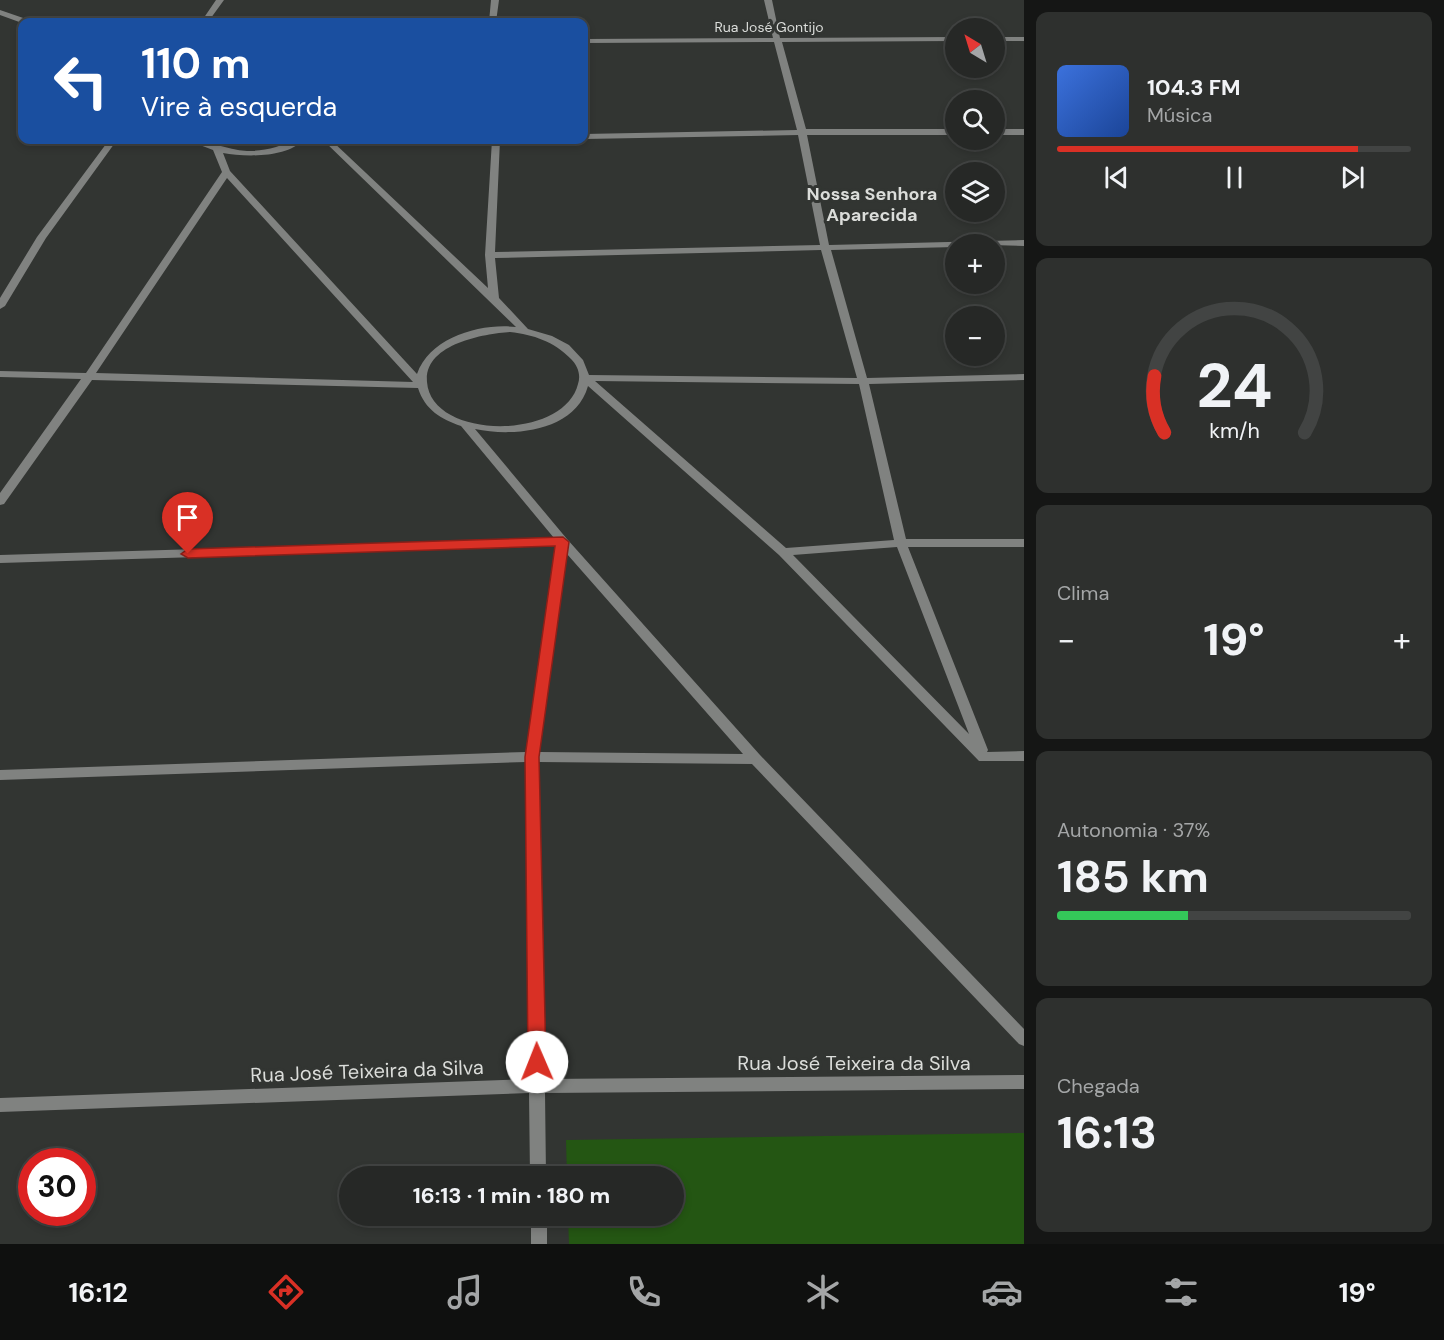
<!DOCTYPE html>
<html lang="pt">
<meta charset="utf-8">
<style>
body{margin:0;font-family:"DM Sans",sans-serif;background:#2e302e;color:#f1f3f6;height:100vh;display:flex;flex-direction:column;font-size:22px;white-space:nowrap}
*{box-sizing:border-box;margin:0}
p{font-size:20px;color:#a4a6a7}
.icon{flex:none;width:33px;height:33px;fill:none;stroke:currentColor;stroke-width:2;stroke-linecap:round;stroke-linejoin:round}
.map{position:relative;flex:1;overflow:hidden}
.details{display:flex;flex-direction:column;gap:12px;padding:12px;background:#151615;width:420px}
.details>*{flex:none}
.guide{position:absolute;left:18px;top:18px;width:570px;height:126px;border-radius:12px;box-shadow:0 3px 9px #0003,0 0 0 2px #424443;background:#1a4fa0;color:#fff;overflow:hidden}
.needle{width:39px;rotate:322deg}
.controls{position:absolute;left:945px;top:18px;display:grid;gap:12px}
.controls a{display:grid;place-items:center;width:60px;height:60px;border-radius:50%;background:#262826;box-shadow:0 3px 9px #0003,0 0 0 2px #424443;font-size:30px}
.speed{position:absolute;left:18px;top:1148px;display:flex;gap:12px;font-size:30px;font-weight:700;text-align:center}
.speed>*{display:grid;place-content:center;width:78px;height:78px;border-radius:50%;background:#262826;box-shadow:0 3px 9px #0003,0 0 0 2px #424443;line-height:1}
.speed .limit{border:9px solid #d22;background:#fff;color:#111}
.pin{position:absolute;display:grid;place-items:center;width:51px;height:51px;color:#fff;margin:-62px -26px;border-radius:50% 50% 50% 0;rotate:-45deg;box-shadow:0 0 6px #0007}
.pin .icon{rotate:45deg}
.me{position:absolute;width:66px;margin:-33px;rotate:359deg;stroke-linejoin:round;filter:drop-shadow(0 0 4px #0008)}
.turn{display:flex;align-items:center;gap:21px;height:126px;padding:0 24px;font-size:27px}
.turn .icon{width:78px;height:78px;stroke-width:2.5}
.turn b{display:block;font-size:42px;line-height:51px}
.big{font-size:45px;font-weight:700;line-height:1.1}
.details .card{flex:1;display:flex;flex-direction:column;justify-content:center;gap:9px;min-width:0;padding:0 21px;border-radius:12px;background:#2e302e}
.details .dial{align-items:center;gap:0}
.dial svg{height:156px;overflow:visible;fill:none;stroke:#424443;stroke-width:7;stroke-linecap:round;text-anchor:middle}
.dial text{fill:#f1f3f6;stroke:none}
.song{display:flex;align-items:center;gap:18px}
.cover{width:72px;height:72px;border-radius:9px;background:linear-gradient(135deg,hsl(220 70% 55%),hsl(220 70% 35%))}
.played{height:6px;border-radius:3px;background:linear-gradient(90deg,#d93025 85%,#424443 85%)}
.keys{display:flex;justify-content:space-around;direction:ltr}
.heat{display:flex;justify-content:space-between;align-items:center;font-size:33px;direction:ltr}
.charge{height:9px;border-radius:4px;background:linear-gradient(90deg,#34c759 37%,#424443 0)}
.trip{position:absolute;left:339px;top:1166px;width:345px;height:60px;border-radius:30px;background:#262826;box-shadow:0 3px 9px #0003,0 0 0 2px #424443;font-weight:700;line-height:60px;text-align:center}
.menu{display:flex;height:96px;justify-content:space-around;align-items:center;background:#0f100f;color:#a4a6a7}
.menu .icon{width:42px;height:42px}
.menu .on{color:#d93025}
.menu b{font-size:27px;color:#f1f3f6}
main{display:flex;flex:1;min-height:0}
.map>svg:first-child{display:block}
</style>
<main>
<div class="map">
<svg width="1024" height="1244" viewBox="0 0 1024 1244">
<rect width="100%" height="100%" fill="#323532"/>
<!-- green -->
<path fill="#245613" d="M 1024,1133 L 1024,1244 L 569,1244 L 568,1215 L 674,1215 L 674,1176 L 567,1176 L 566,1140 Z"/>
<g fill="none" stroke-linecap="round" stroke-linejoin="round">
<!-- street -->
<path fill="#808280" fill-rule="evenodd" d="M 216,0 L 224,0 L 208,22 L 201,22 Z
M 491,0 L 499,0 L 496,22 L 489,22 Z
M 764,0 L 772,0 L 780,38 L 956,37 L 956,41 L 782,42 L 806,129 L 956,129 L 956,135 L 807,135 L 829,245 L 1024,240 L 1024,246 L 956,244 L 956,247 L 831,250 L 867,378 L 1024,374 L 1024,380 L 869,384 L 906,539 L 1024,539 L 1024,547 L 908,547 L 988,750 L 987,752 L 1024,751 L 1024,761 L 979,761 L 779,555 L 588,386 C 575,432 513,437 475,429 L 567,539 L 760,755 L 1024,1029 L 1024,1046 L 1019,1044 L 752,764 L 539,762 L 544,1079 L 1024,1075 L 1024,1089 L 545,1093 L 546,1176 L 530,1176 L 529,1093 L 0,1112 L 0,1098 L 529,1079 L 526,762 L 0,780 L 0,770 L 526,752 L 557,546 L 0,563 L 0,555 L 554,538 L 461,426 C 441,419 425,410 418,388 L 92,380 L 4,504 L 0,505 L 0,493 L 81,379 L 0,377 L 0,371 L 86,373 L 222,172 L 213,150 L 192,142 L 191,140 C 209,140 226,150 247,151 C 257,151 266,150 276,147 C 286,144 292,140 303,140 C 287,158 245,157 223,153 L 230,171 L 417,374 C 430,337 481,323 516,327 L 323,140 L 331,140 L 488,288 L 485,255 L 492,140 L 500,140 L 495,252 L 820,245 L 798,135 L 584,139 L 584,134 L 797,130 L 774,42 L 584,43 L 584,39 L 773,38 ZM 227,178 L 413,382 L 96,373 ZM 821,250 L 857,378 L 589,375 L 583,360 L 569,345 L 552,336 L 528,329 L 499,298 L 495,258 ZM 510,332 C 534,335 553,341 571,359 C 578,366 581,375 578,384 C 564,441 431,440 427,382 C 424,344 483,334 510,332 ZM 595,381 L 859,384 L 894,540 L 786,548 ZM 897,547 L 969,734 L 793,555 ZM 567,554 L 743,754 L 539,752 Z
M 0,10 L 29,20 L 30,22 L 22,23 L 0,15 Z
M 994,37 L 1024,37 L 1024,41 L 994,41 Z
M 994,129 L 1024,129 L 1024,135 L 994,135 Z
M 109,140 L 117,140 L 46,238 L 5,306 L 0,309 L 0,298 L 37,237 Z
M 531,1215 L 547,1215 L 547,1244 L 531,1244 Z"/>
</g>
<!-- route -->
<path fill="#d93025" stroke="#8d1f18" stroke-width="1.5" d="M 563,537 L 569,542 L 539,757 L 546,1062 L 543,1068 L 537,1070 L 531,1068 L 528,1062 L 525,757 L 555,546 L 188,558 L 181,554 L 188,549 Z"/>
<g text-anchor="middle" dominant-baseline="central" stroke-width="6" stroke-linejoin="round" paint-order="stroke">
<!-- far-street labels -->
<g font-size="14" fill="#dbddda" stroke="#323532">
<text x="769" y="27">Rua José Gontijo</text>
</g>
<!-- far-district labels -->
<g font-size="18" font-weight="bold" fill="#dbddda" stroke="#323532">
<text x="872" y="194">Nossa Senhora<tspan x="872" dy="21">Aparecida</tspan></text>
</g>
<!-- near-street labels -->
<g font-size="20" fill="#dbddda" stroke="#323532">
<text x="854" y="1063">Rua José Teixeira da Silva</text>
<text transform="translate(367 1071) rotate(-2)">Rua José Teixeira da Silva</text>
</g>
</g>
</svg>
<div class="controls">
<a><svg class="needle" viewBox="-14 -14 28 28"><path d="M0-13l5 13h-10z" fill="#e53935"/><path d="M0 13l5-13h-10z" fill="#a4a6a7"/></svg></a>
<a><svg class="icon" aria-label="search" viewBox="0 0 24 24"><circle cx="10" cy="10" r="6"/><path d="M15 15l6 6"/></svg></a>
<a><svg class="icon" aria-label="layers" viewBox="0 0 24 24"><path d="M12 4l9 5-9 5-9-5zM3 14l9 5 9-5"/></svg></a>
<a>+</a>
<a>−</a>
</div>
<div class="speed"><div class="limit">30</div></div>
<div class="pin" style="left:188px;top:554px;background:#d93025"><svg class="icon" aria-label="arrive" viewBox="0 0 24 24"><path d="M6 21V4h12l-3 4 3 4H6"/></svg></div>
<svg class="me" style="left:537px;top:1062px" viewBox="-20 -20 40 40"><circle r="19" fill="#fff"/><path d="M0-13L10 11 0 6-10 11z" fill="#d93025"/></svg>
<div class="trip">16:13 · 1 min · 180 m</div>
<div class="guide">
<div class="turn"><svg class="icon" aria-label="left" viewBox="0 0 24 24"><path d="M17 20v-9H6M10 6l-5 5 5 5"/></svg><div><b>110 m</b>Vire à esquerda</div></div>
</div>
</div>
<section class="details">
<div class="card">
<div class="song"><i class="cover"></i><div><b>104.3 FM</b><p>Música</p></div></div>
<div class="played"></div>
<div class="keys"><svg class="icon" aria-label="previous" viewBox="0 0 24 24"><path d="M18 5L8 12l10 7zM5 5v14"/></svg><svg class="icon" aria-label="pause" viewBox="0 0 24 24"><path d="M8 5v14M16 5v14"/></svg><svg class="icon" aria-label="next" viewBox="0 0 24 24"><path d="M6 5l10 7-10 7zM19 5v14"/></svg></div>
</div>
<div class="card dial"><svg viewBox="0 0 100 80">
<path d="M14 69A42 42 0 1 1 86 69"/>
<path d="M14 69A42 42 0 0 1 9 40" stroke="#d93025"/>
<text x="50" y="56" font-size="32" font-weight="700">24</text>
<text x="50" y="72" font-size="11">km/h</text>
</svg></div>
<div class="card"><p>Clima</p>
<div class="heat"><a>−</a><b class="big">19°</b><a>+</a></div>
</div>
<div class="card"><p>Autonomia · 37%</p><b class="big">185 km</b><div class="charge"></div></div>
<div class="card"><p>Chegada</p><b class="big">16:13</b></div>
</section>
</main>
<nav class="menu">
<b>16:12</b>
<svg class="icon on" aria-label="directions" viewBox="0 0 24 24"><path d="M12 3l9 9-9 9-9-9zM9 14v-3h6M13 9l2 2-2 2"/></svg>
<svg class="icon" aria-label="music" viewBox="0 0 24 24"><path d="M9 18V5l10-2v13"/><circle cx="6" cy="18" r="3"/><circle cx="16" cy="16" r="3"/></svg>
<svg class="icon" aria-label="phone" viewBox="0 0 24 24"><path d="M5 4h4l2 5-3 2q2 4 5 5l2-3 5 2v4C11 20 4 13 5 4z"/></svg>
<svg class="icon" aria-label="climate" viewBox="0 0 24 24"><path d="M12 3v18M4 7l16 10M4 17L20 7"/></svg>
<svg class="icon" aria-label="car" viewBox="0 0 24 24"><path d="M5 17H2v-5l4-1 3-4h7l3 4 3 1v5h-3M9 17h6M6 11h13"/><circle cx="7" cy="17" r="2"/><circle cx="17" cy="17" r="2"/></svg>
<svg class="icon" aria-label="filters" viewBox="0 0 24 24"><path d="M4 7h16M4 17h16"/><circle cx="9" cy="7" r="2"/><circle cx="15" cy="17" r="2"/></svg>
<b>19°</b>
</nav>
